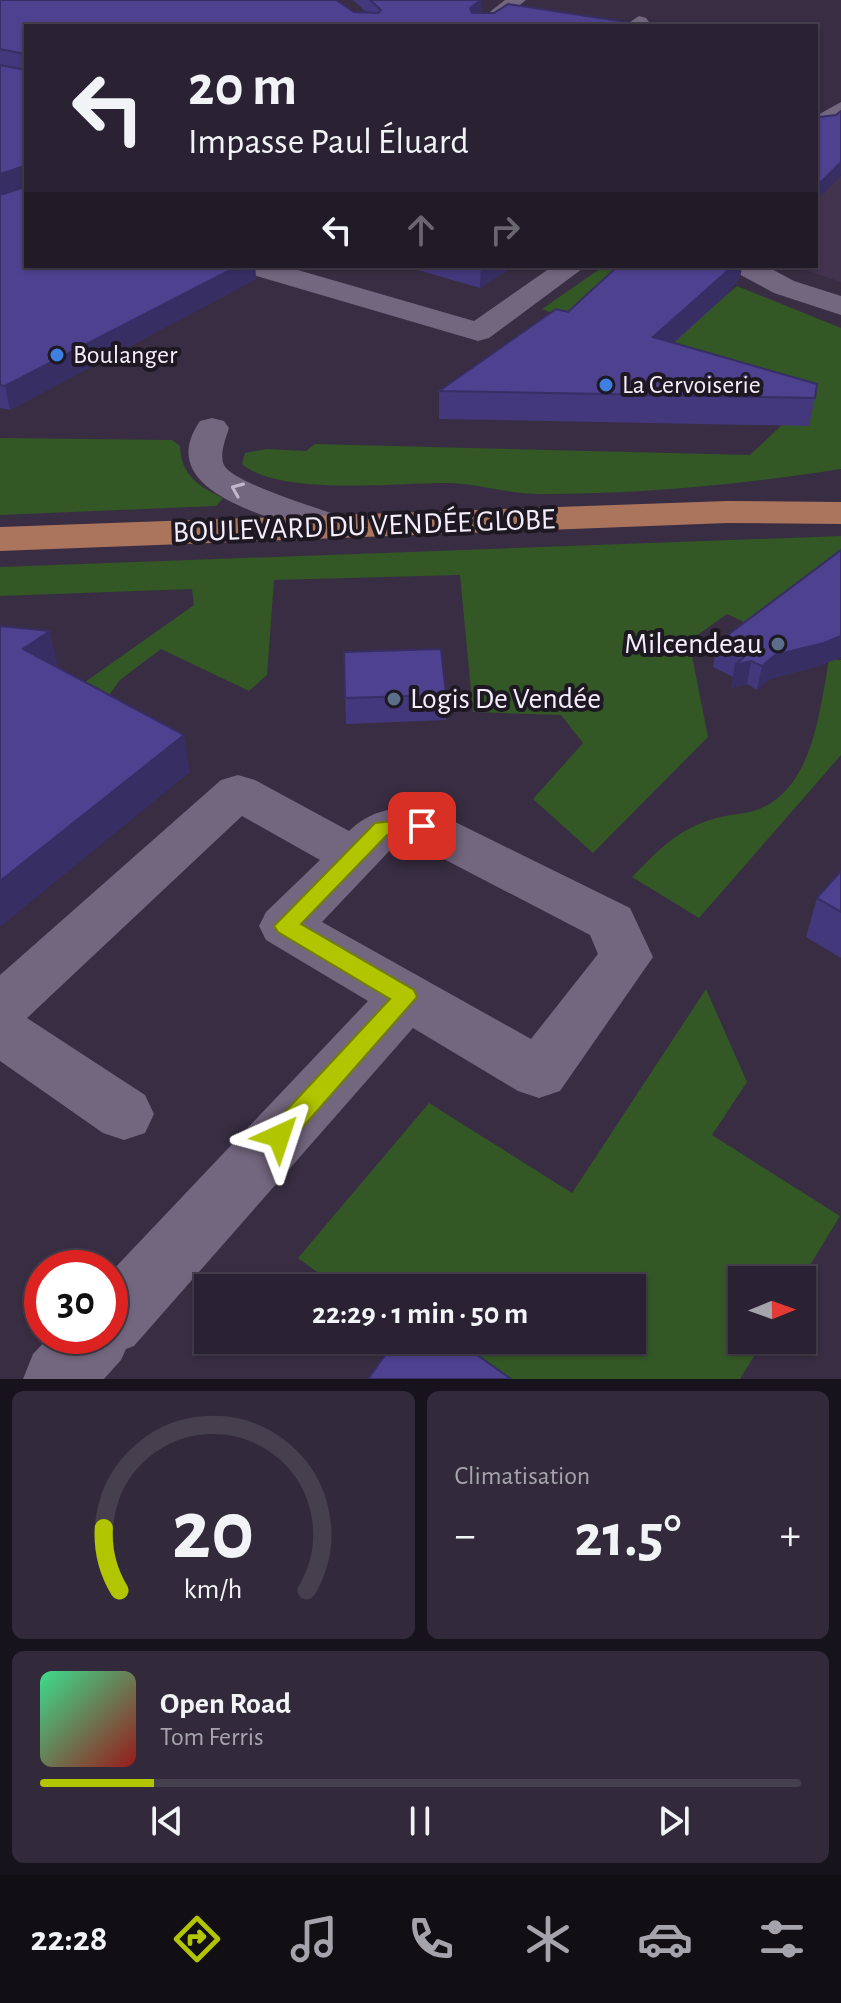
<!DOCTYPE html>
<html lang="fr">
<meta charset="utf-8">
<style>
body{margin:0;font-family:"Alegreya Sans",sans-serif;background:#322a3a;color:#f1f3f6;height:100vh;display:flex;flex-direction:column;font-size:30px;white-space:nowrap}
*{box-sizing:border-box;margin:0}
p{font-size:26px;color:#a5a4ac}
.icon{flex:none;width:44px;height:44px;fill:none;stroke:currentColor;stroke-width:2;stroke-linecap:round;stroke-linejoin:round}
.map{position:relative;height:1379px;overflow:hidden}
.drawer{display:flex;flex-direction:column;gap:12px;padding:12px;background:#17131c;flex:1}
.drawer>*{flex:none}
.banner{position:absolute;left:24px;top:24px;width:794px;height:244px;border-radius:0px;box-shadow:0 2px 6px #0004,0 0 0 2px #463f4d;background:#2a2232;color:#f1f3f6;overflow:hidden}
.needle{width:52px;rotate:89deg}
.buttons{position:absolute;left:728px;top:1266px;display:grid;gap:16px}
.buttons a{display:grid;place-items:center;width:88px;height:88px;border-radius:0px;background:#2a2232;box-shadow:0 2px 6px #0004,0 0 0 2px #463f4d;font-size:40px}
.speed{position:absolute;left:24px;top:1250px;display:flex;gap:16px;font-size:40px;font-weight:700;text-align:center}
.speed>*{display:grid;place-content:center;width:104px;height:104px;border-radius:50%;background:#2a2232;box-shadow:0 2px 6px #0004,0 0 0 2px #463f4d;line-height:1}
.speed .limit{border:12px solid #d22;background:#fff;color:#111}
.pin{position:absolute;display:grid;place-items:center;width:68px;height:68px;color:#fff;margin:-34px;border-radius:16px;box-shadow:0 4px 12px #0006}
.me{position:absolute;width:88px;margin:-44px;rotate:42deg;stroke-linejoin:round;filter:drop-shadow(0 0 6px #0008)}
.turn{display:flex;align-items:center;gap:28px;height:168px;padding:0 32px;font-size:36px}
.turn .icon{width:104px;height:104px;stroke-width:2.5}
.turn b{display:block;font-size:56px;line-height:68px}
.lanes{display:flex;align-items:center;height:76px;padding:0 32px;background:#0003;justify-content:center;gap:40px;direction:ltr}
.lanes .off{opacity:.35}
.big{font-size:60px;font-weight:700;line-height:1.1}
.drawer .tile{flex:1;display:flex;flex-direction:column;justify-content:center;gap:12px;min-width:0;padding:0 28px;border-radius:12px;background:#322a3a}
.drawer .dial{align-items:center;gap:0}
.dial svg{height:208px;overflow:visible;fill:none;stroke:#463f4d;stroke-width:7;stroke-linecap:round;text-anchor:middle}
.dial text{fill:#f1f3f6;stroke:none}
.song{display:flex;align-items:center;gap:24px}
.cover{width:96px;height:96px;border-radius:12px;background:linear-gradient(135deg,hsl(150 70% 55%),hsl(0 70% 35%))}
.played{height:8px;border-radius:4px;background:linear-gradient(90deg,#b1c500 15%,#463f4d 15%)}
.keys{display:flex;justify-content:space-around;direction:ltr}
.heat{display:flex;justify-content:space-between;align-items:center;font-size:44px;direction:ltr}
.drawer .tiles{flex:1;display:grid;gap:12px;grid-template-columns:1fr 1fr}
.tile:last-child{grid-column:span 2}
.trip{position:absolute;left:194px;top:1274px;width:452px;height:80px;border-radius:0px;background:#2a2232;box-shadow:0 2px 6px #0004,0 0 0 2px #463f4d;font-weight:700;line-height:80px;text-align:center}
.tab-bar{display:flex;height:128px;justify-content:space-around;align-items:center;background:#110e14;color:#a5a4ac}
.tab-bar .icon{width:56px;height:56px}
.tab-bar .active{color:#b1c500}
.tab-bar b{font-size:36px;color:#f1f3f6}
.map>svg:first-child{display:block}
</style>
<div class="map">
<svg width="841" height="1379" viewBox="0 0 841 1379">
<rect width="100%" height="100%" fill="#382d42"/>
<!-- built -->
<path fill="#42334e" d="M 841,175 L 841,282 L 793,266 L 816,266 L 816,200 Z"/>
<!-- green -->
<path fill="#345726" d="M 604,266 L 643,266 L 686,330 L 737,286 L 841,328 L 841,469 C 745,484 640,494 543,494 C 510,495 478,483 446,483 C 396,483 278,496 242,464 L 245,453 L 267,449 L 306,451 L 315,444 L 750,455 L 800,408 L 542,309 Z
M 0,438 L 172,440 L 180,446 C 181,475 198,486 223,498 L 216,506 L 0,515 Z
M 841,536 L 841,582 L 759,629 L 727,614 L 689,641 L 708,737 L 593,853 L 533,799 L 583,743 L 561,715 L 473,712 L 460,575 L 274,580 L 267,675 L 249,691 L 161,649 L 120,680 L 92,719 L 0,742 L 194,605 L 192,589 L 0,596 L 0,567 Z
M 829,660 L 841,660 L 841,755 L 699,918 L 632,877 C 660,849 677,829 716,818 C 731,814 751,814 764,807 C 814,782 820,708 829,660 Z
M 706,989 L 747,1082 L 712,1135 L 840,1216 L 801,1280 L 742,1280 L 742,1340 L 764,1340 L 740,1379 L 465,1379 L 410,1340 L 632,1340 L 632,1288 L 339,1288 L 298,1258 L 429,1103 L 572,1193 Z"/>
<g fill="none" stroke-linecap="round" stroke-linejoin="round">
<!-- minor -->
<path fill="#73667f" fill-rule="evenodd" d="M 505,0 L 526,0 L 494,26 L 472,26 Z
M 639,16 L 646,18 L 649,22 L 646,26 L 624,26 Z
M 841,102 L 841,120 L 831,129 L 816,130 L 816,116 Z
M 239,266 L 284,266 L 474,321 L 553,266 L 586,266 L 489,338 L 478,341 L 243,272 Z
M 731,266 L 766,266 L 794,281 L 841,296 L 841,315 L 774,293 L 735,272 Z
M 212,418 L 224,421 L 229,428 C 226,438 219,454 224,465 C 232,483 327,511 349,519 L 355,527 L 349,535 L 336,538 L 323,535 C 276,518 150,493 200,421 Z
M 238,775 L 255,780 L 349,831 C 374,806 406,804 439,814 L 630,908 L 653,957 L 560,1091 L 539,1098 L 518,1091 L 413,1028 L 134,1346 L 126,1349 L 121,1360 L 104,1379 L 23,1379 L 33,1354 L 50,1336 L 110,1336 L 110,1273 L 368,1001 L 266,940 L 259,926 L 266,912 L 320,860 L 242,816 L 27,1018 L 145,1095 L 154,1114 L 145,1133 L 124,1140 L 103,1133 L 0,1061 L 0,975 L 221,780 ZM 415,844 L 590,935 L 598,954 L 531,1039 L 322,922 L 395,845 Z"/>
<!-- major -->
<path fill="#ab745c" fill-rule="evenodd" d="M 727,501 L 841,502 L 841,524 L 727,523 L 0,551 L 0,527 Z"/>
</g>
<!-- wall -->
<path fill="#43387b" d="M 0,0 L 367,13 L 353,0 L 481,0 L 481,13 L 652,26 L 26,266 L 255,266 L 256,279 L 10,410 L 0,408 Z
M 404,266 L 514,266 L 480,288 Z
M 618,266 L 742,266 L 740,278 L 726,295 L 674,343 L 815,398 L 809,426 L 439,419 L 439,391 L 568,312 Z
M 841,550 L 841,657 L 819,666 L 770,679 L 757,690 L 747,684 L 731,688 L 733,677 L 713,667 L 717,643 Z
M 344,652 L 446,695 L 446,720 L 346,724 Z
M 841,871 L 841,958 L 806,937 L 817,898 Z"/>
<!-- shaded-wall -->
<path fill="#372e64" d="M 481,0 L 481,15 L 470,24 L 470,8 Z
M 841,162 L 841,175 L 816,201 L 816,187 Z
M 24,166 L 26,186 L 0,195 L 0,174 Z
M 238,266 L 255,266 L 256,279 L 10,410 L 5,386 Z
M 481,266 L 514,266 L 480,288 Z
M 733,266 L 742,266 L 740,278 L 726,295 L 650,364 L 653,337 Z
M 50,631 L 58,667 L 31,686 L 23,649 Z
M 841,636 L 841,657 L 819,666 L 770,679 L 757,690 L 762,666 L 775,655 Z
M 751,661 L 747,684 L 731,688 L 735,665 Z
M 184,735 L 190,772 L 0,927 L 0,881 Z"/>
<!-- building -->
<path fill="#4e418f" stroke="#372e64" stroke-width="2" d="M 0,0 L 336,0 L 354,12 L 378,13 L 381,10 L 370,0 L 481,0 L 470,8 L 472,13 L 494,13 L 508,4 L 652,26 L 26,26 L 26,266 L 238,266 L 5,386 L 0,385 L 0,195 L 25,187 L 24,166 L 0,174 L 0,65 L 25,70 L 25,54 L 0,49 Z
M 841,111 L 841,162 L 816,187 L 816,114 L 819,117 L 836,115 Z
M 618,266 L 733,266 L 653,337 L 817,384 L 815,398 L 439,391 L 556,309 L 568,312 Z
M 841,550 L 841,636 L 824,643 L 775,655 L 762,666 L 751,661 L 735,665 L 744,657 L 717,643 Z
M 0,626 L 50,631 L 23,649 L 184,735 L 0,881 Z
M 441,649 L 446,695 L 345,698 L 344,652 Z
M 841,871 L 841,912 L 817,898 Z
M 396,1340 L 456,1340 L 511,1379 L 368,1379 Z"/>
<!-- one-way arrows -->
<defs><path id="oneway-chevron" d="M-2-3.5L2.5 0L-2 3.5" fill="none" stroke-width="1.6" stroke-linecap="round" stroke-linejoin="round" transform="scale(2)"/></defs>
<use stroke="#c1b7ca" href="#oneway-chevron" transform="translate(237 489) rotate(-157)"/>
<!-- route -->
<path fill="#b1c500" stroke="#738000" stroke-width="2" d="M 422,818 L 429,820 L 432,826 L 429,831 L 387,835 L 301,924 L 414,990 L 417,997 L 288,1144 L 279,1147 L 270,1144 L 267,1136 L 270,1128 L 390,999 L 278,932 L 274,926 L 375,823 Z"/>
<!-- markers -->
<g fill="#3f7fe0" stroke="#1d1821" stroke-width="3">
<circle cx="57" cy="355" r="8"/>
<circle cx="606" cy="385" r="8"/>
</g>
<g fill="#5c6f8a" stroke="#1d1821" stroke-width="3">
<circle cx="778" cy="644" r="8"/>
<circle cx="394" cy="699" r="8"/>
</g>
<g text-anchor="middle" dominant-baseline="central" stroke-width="8" stroke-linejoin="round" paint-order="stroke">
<!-- far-poi labels -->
<g font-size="26" fill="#f5edfc" stroke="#1d1821" text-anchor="start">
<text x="73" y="355">Boulanger</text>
<text x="622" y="385">La Cervoiserie</text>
</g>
<!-- street labels -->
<g font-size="30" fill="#f5edfc" stroke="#1d1821">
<text transform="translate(364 526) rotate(-2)">BOULEVARD DU VENDÉE GLOBE</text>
</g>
<!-- poi labels -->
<g font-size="30" fill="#f5edfc" stroke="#1d1821" text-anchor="end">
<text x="762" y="644">Milcendeau</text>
<text x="410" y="699" text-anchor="start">Logis De Vendée</text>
</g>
</g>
</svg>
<div class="buttons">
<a><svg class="needle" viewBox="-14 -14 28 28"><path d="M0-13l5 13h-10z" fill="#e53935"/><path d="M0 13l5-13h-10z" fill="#a5a4ac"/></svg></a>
</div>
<div class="speed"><div class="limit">30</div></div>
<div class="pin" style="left:422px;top:826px;background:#d93025"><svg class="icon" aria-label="arrive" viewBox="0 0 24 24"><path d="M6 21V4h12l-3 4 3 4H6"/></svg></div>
<svg class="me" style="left:279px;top:1136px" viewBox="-20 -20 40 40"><path d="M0-17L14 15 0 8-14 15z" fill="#b1c500" stroke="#fff" stroke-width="4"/></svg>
<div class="trip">22:29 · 1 min · 50 m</div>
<div class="banner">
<div class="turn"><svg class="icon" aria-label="left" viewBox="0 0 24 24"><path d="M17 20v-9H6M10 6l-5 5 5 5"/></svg><div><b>20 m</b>Impasse Paul Éluard</div></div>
<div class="lanes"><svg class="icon" aria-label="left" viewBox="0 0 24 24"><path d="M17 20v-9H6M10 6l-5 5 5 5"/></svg><svg class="icon off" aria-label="ahead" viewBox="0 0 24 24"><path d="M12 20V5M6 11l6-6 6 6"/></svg><svg class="icon off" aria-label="right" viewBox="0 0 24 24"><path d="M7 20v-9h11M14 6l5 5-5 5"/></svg></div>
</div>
</div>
<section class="drawer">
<div class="tiles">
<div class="tile dial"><svg viewBox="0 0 100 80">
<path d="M14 69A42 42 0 1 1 86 69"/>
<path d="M14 69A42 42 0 0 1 8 45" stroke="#b1c500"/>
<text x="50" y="56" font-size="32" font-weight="700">20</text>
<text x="50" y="72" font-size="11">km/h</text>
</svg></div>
<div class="tile"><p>Climatisation</p>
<div class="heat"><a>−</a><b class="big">21.5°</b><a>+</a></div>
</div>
<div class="tile">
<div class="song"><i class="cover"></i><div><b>Open Road</b><p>Tom Ferris</p></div></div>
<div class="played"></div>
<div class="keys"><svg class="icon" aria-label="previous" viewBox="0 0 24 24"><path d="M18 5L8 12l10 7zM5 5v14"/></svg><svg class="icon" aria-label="pause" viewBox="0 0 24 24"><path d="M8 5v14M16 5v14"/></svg><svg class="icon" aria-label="next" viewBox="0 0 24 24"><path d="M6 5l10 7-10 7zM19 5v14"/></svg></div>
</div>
</div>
</section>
<nav class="tab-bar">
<b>22:28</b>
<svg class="icon active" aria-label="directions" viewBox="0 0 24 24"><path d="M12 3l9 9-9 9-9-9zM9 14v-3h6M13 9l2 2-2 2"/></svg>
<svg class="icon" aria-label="music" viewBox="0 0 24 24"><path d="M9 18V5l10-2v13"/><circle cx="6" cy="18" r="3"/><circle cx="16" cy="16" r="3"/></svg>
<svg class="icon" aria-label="phone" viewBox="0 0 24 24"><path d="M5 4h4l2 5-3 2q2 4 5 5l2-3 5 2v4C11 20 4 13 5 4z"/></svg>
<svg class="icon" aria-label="climate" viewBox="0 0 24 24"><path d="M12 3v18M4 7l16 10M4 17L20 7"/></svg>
<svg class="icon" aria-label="car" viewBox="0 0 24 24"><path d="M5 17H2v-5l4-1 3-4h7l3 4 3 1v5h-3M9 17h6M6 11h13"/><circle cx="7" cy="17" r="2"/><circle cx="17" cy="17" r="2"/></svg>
<svg class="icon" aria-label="filters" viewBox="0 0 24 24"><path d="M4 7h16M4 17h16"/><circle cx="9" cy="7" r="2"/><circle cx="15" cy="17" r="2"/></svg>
</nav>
